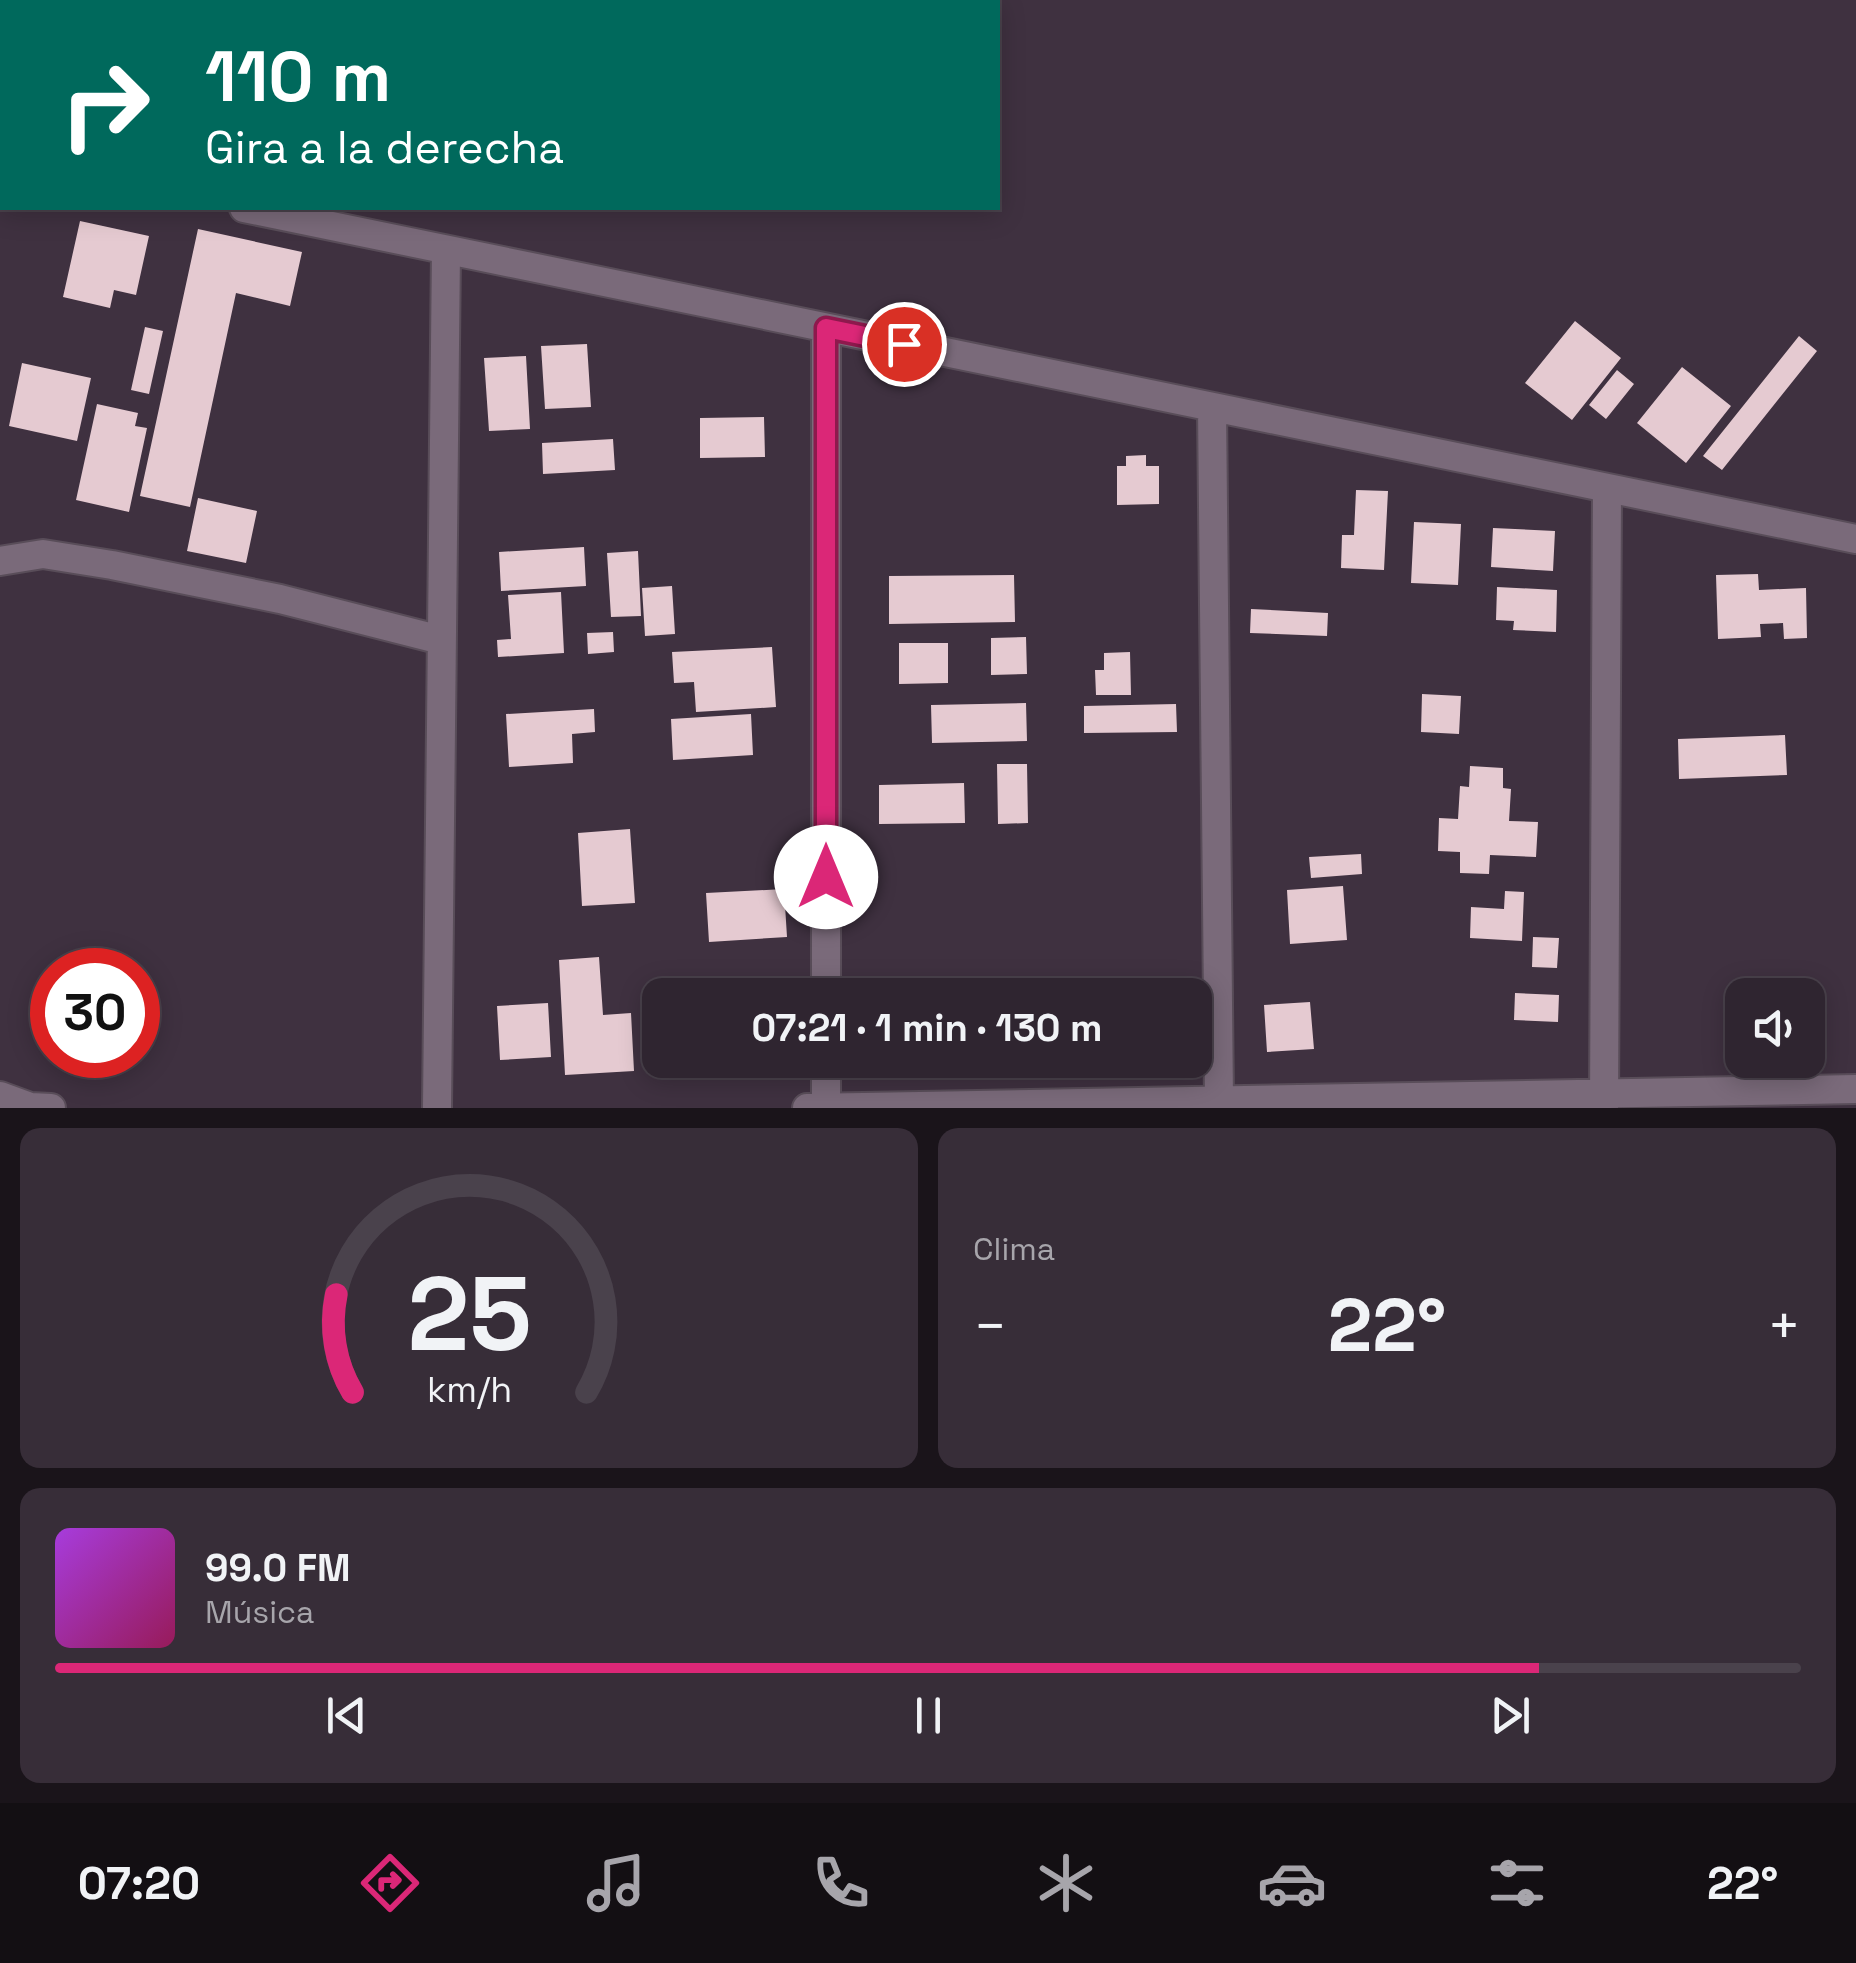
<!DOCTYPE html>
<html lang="es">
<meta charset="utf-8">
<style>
body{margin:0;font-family:"Space Grotesk",sans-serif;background:#372d38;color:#f1f3f6;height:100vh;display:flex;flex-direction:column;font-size:38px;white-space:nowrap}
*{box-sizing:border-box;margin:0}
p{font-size:32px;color:#a7a5ab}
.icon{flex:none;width:55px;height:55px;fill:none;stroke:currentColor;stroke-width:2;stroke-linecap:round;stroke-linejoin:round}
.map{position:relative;height:1108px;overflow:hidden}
.details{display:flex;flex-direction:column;gap:20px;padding:20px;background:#1a141a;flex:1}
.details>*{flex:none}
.banner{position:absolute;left:0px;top:0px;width:1000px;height:210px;box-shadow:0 5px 25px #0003,0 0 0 2px #4a424c;background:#00695c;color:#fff;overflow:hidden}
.buttons{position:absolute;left:1725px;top:978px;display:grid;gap:20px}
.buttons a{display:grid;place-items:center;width:100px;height:100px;border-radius:20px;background:#2f2530;box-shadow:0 5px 25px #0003,0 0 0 2px #4a424c;font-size:50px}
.speed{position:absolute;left:30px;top:948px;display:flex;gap:20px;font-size:50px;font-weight:700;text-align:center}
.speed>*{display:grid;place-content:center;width:130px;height:130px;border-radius:50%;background:#2f2530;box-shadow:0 5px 25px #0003,0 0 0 2px #4a424c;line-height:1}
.speed .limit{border:15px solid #d22;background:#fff;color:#111}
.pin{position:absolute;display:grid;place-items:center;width:85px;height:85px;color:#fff;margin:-42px;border:5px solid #fff;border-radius:50%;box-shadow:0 2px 10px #0007}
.me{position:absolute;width:110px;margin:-55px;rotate:0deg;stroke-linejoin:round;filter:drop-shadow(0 0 8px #0008)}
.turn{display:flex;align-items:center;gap:35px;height:210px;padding:0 40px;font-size:45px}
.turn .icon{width:130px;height:130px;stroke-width:2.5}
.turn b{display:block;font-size:70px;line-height:85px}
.big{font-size:75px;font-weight:700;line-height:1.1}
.details .card{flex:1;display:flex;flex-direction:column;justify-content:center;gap:15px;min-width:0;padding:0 35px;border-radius:20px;background:#372d38}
.details .dial{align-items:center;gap:0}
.dial svg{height:260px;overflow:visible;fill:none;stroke:#4a424c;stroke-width:7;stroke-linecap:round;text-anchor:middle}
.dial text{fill:#f1f3f6;stroke:none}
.song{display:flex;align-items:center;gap:30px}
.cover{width:120px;height:120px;border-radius:15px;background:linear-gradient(135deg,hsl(280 70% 55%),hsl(330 70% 35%))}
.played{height:10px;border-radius:5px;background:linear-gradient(90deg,#db2777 85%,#4a424c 85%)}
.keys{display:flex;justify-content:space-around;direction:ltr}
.heat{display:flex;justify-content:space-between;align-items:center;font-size:55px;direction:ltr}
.details .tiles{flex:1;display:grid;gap:20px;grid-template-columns:1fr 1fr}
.card:last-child{grid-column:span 2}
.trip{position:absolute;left:642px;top:978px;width:570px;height:100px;border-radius:20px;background:#2f2530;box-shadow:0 5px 25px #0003,0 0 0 2px #4a424c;font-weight:700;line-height:100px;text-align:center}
.tabs{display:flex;height:160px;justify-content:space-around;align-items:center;background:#130f13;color:#a7a5ab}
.tabs .icon{width:70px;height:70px}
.tabs .selected{color:#db2777}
.tabs b{font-size:45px;color:#f1f3f6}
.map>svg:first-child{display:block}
</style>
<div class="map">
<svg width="1856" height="1108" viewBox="0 0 1856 1108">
<rect width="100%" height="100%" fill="#3f3140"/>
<!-- building -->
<path fill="#e5cad1" d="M 80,221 L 149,236 L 136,295 L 114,290 L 110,308 L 63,297 Z
M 198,229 L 302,252 L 290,306 L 236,293 L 190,507 L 140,496 Z
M 1575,321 L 1621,358 L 1572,420 L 1525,383 Z
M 145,327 L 163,331 L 149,394 L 131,390 Z
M 1799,336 L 1817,351 L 1722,470 L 1703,456 Z
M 587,344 L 591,407 L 545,409 L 541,346 Z
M 526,356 L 530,429 L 489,431 L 484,358 Z
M 22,363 L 91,378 L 77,441 L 9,426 Z
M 1682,367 L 1731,406 L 1686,463 L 1637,423 Z
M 1617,370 L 1634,384 L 1606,419 L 1589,405 Z
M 97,404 L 138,413 L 135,426 L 147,428 L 129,512 L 76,500 Z
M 764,417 L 765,457 L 700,458 L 700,418 Z
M 613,439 L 615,470 L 543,474 L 542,443 Z
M 1146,455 L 1146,466 L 1159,466 L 1159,504 L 1117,505 L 1117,466 L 1126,466 L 1126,456 Z
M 1356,490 L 1388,491 L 1384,570 L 1341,568 L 1342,535 L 1354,535 Z
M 198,498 L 257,511 L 246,563 L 187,551 Z
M 1414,522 L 1461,524 L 1458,585 L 1411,583 Z
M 1493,528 L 1555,531 L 1553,571 L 1491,567 Z
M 584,547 L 586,586 L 501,591 L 499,552 Z
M 638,551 L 641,616 L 611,617 L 607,553 Z
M 1758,574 L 1759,590 L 1806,588 L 1807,638 L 1784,639 L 1783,623 L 1760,624 L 1761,637 L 1718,639 L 1716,575 Z
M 1014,575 L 1015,622 L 889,624 L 889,576 Z
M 672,586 L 675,634 L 645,636 L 642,588 Z
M 1497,587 L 1557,590 L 1556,632 L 1513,630 L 1514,621 L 1496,620 Z
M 561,592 L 564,653 L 498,657 L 497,640 L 511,639 L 508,595 Z
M 1251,609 L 1328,613 L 1327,636 L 1250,633 Z
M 613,632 L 614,652 L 588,654 L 587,633 Z
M 1026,637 L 1027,674 L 991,675 L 991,638 Z
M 899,643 L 948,643 L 948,683 L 899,684 Z
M 772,647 L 776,707 L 696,712 L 694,682 L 674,683 L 672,652 Z
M 1130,652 L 1131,695 L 1096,695 L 1095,670 L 1104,670 L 1104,653 Z
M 1422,694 L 1461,696 L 1459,734 L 1421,732 Z
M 1026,703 L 1027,741 L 932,743 L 931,705 Z
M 1176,704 L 1177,732 L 1084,733 L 1084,706 Z
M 594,709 L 595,732 L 572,734 L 573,763 L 509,767 L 506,714 Z
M 751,714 L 753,755 L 673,760 L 671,719 Z
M 1785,735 L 1787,775 L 1679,779 L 1678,739 Z
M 997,764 L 1027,764 L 1028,823 L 998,824 Z
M 1470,766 L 1503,768 L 1503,788 L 1511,789 L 1509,821 L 1538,822 L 1536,857 L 1490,855 L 1489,874 L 1460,873 L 1460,852 L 1438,851 L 1439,818 L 1458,819 L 1460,786 L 1469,787 Z
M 964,783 L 965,823 L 879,824 L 879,785 Z
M 630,829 L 635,903 L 582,906 L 578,833 Z
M 1361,854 L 1362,874 L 1311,878 L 1309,857 Z
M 1343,886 L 1347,940 L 1290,944 L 1287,890 Z
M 784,889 L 787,937 L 709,942 L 706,893 Z
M 1505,891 L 1524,892 L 1522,941 L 1470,938 L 1471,907 L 1504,909 Z
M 1533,937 L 1559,938 L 1557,968 L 1532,967 Z
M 599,957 L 603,1015 L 631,1013 L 634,1071 L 565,1075 L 559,960 Z
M 1800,987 L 1801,995 L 1746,995 L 1746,989 Z
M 1515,993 L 1559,995 L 1558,1022 L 1514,1020 Z
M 1310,1002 L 1314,1049 L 1267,1052 L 1264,1005 Z
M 548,1003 L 551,1057 L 500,1060 L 497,1006 Z"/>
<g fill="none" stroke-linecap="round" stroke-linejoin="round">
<defs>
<path id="minor" d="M 0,157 L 2,157
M 244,208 L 1856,539
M 1212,407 L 1219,1101
M 0,561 L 43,554 L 112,565 L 280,599 L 441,640
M 826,995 L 826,328
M 0,1096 L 30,1107 L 51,1108
M 437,1108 L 446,250
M 807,1108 L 1856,1089
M 826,1108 L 826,1060
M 1604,1108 L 1607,488"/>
</defs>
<!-- minor casing -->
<use href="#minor" stroke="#594d59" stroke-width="32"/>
<!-- minor -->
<use href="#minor" stroke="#7a6a7a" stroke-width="28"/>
</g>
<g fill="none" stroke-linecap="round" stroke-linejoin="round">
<defs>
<path id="route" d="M 826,877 L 826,328 L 904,344"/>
</defs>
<!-- route casing -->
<use href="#route" stroke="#8e194d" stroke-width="25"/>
<!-- route -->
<use href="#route" stroke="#db2777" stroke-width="18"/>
</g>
</svg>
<div class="buttons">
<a><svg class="icon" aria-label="sound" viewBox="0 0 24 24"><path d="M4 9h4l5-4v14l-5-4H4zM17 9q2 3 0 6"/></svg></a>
</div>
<div class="speed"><div class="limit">30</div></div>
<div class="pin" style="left:904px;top:344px;background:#d93025"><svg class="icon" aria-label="arrive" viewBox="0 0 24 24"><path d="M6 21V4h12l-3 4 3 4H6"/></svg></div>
<svg class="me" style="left:826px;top:877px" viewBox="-20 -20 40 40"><circle r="19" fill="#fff"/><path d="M0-13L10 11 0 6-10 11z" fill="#db2777"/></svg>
<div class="trip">07:21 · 1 min · 130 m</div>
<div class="banner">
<div class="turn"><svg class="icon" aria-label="right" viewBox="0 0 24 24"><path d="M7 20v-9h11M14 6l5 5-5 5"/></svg><div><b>110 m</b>Gira a la derecha</div></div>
</div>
</div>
<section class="details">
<div class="tiles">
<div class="card dial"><svg viewBox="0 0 100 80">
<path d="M14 69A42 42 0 1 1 86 69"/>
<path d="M14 69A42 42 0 0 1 9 39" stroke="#db2777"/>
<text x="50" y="56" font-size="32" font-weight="700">25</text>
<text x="50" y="72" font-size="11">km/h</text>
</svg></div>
<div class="card"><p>Clima</p>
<div class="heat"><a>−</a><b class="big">22°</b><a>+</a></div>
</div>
<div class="card">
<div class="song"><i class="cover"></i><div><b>99.0 FM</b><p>Música</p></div></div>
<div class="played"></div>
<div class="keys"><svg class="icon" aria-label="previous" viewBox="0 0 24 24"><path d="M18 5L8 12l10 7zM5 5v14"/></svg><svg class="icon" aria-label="pause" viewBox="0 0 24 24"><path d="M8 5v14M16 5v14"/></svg><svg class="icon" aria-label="next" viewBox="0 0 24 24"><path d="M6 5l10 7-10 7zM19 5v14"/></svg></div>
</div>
</div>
</section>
<nav class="tabs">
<b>07:20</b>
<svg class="icon selected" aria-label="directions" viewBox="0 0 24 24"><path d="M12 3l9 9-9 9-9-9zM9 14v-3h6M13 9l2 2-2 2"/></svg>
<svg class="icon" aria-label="music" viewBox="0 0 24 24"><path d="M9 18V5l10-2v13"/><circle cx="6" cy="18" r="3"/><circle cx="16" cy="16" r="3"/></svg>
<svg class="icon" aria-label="phone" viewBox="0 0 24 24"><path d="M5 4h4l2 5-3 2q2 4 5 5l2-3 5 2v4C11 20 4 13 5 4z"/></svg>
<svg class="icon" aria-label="climate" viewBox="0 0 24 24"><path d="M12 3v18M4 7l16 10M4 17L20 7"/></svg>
<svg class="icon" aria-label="car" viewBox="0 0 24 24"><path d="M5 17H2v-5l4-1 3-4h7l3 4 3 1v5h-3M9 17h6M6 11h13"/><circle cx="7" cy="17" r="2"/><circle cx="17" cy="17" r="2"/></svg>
<svg class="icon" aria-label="filters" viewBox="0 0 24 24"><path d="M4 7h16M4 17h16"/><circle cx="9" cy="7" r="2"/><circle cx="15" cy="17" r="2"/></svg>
<b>22°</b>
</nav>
